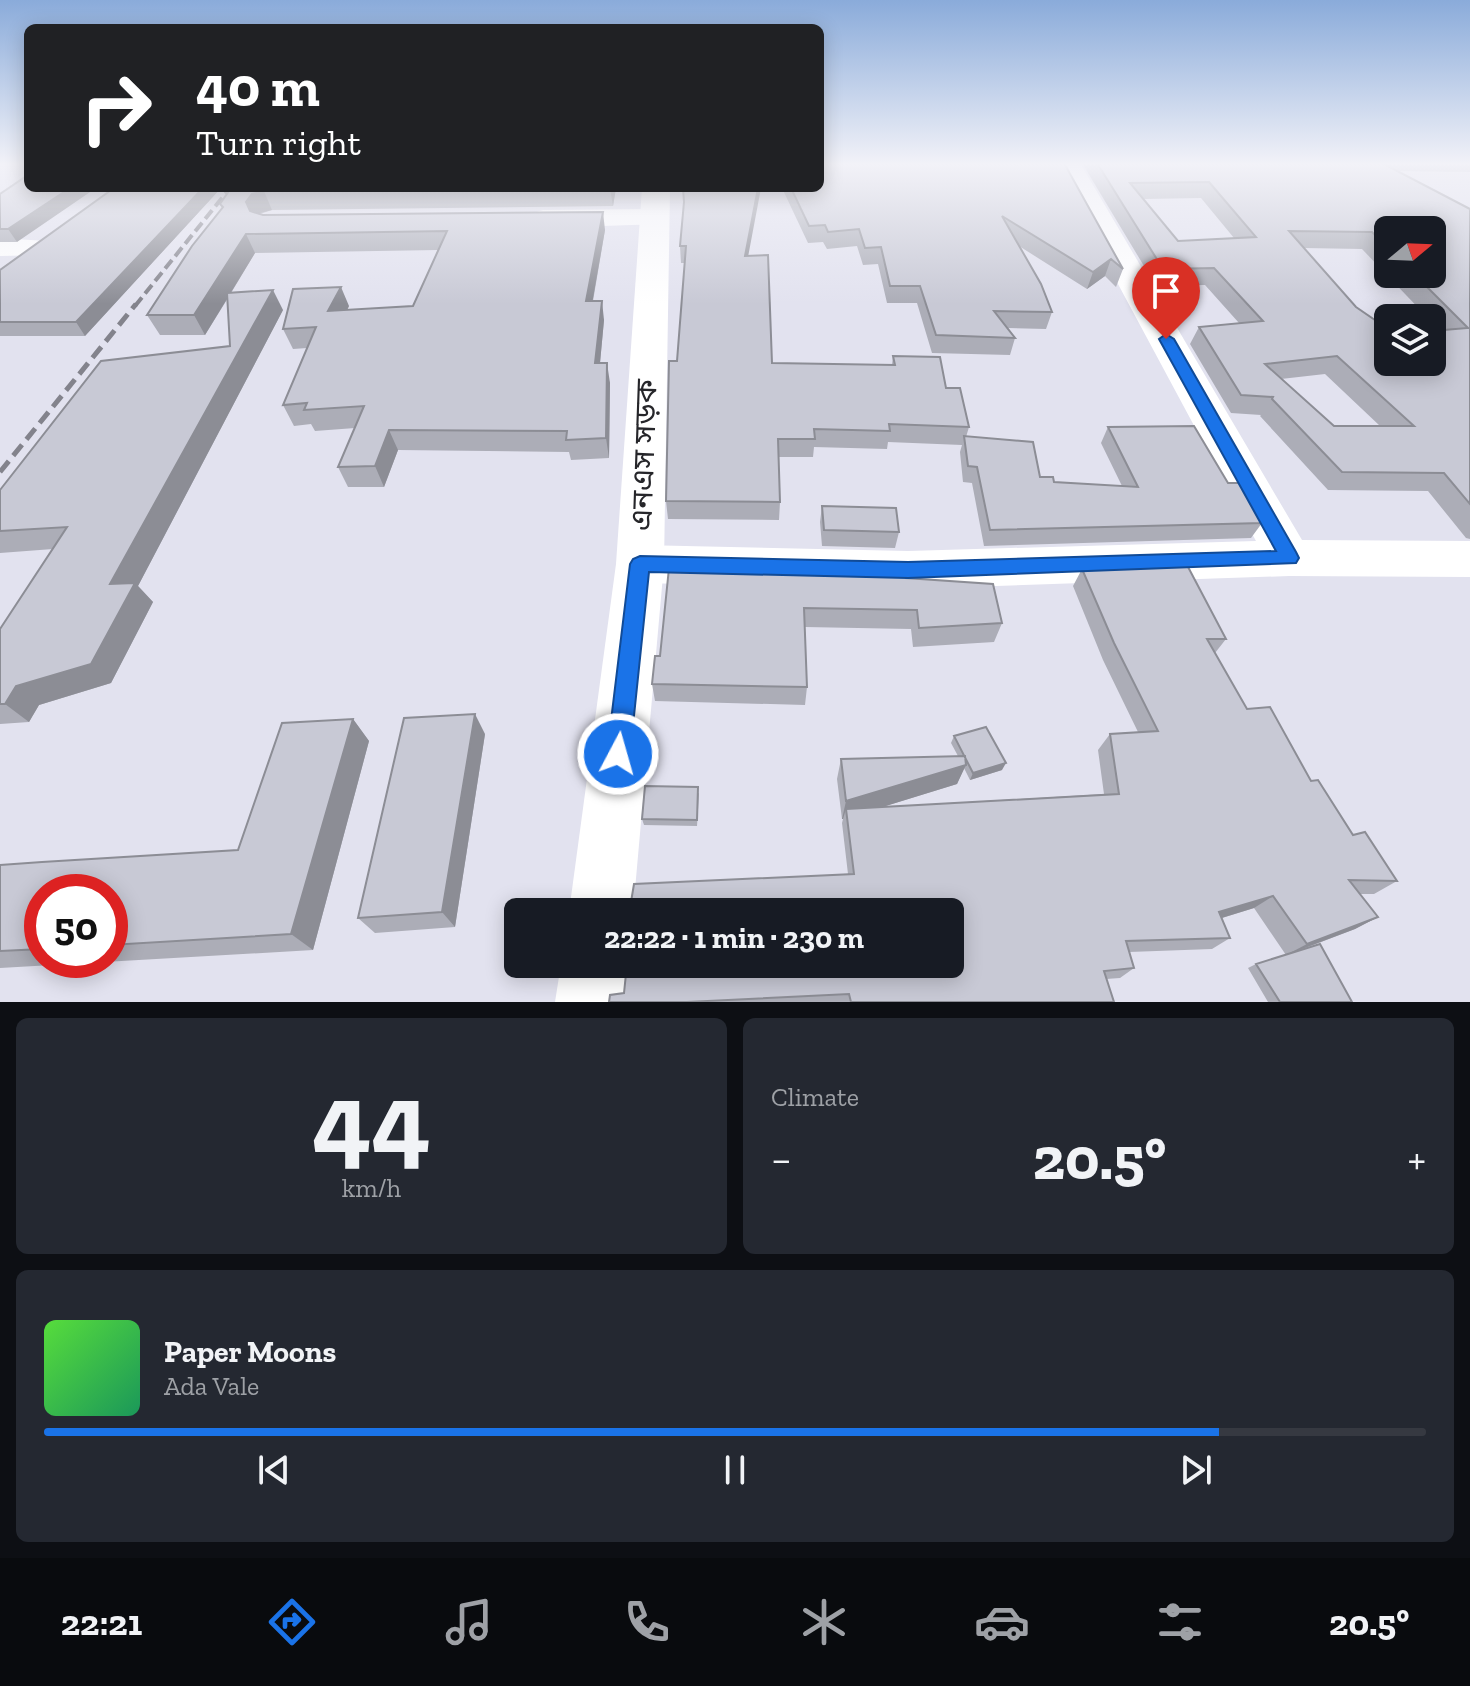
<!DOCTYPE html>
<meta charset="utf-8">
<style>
body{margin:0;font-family:"Zilla Slab","Noto Sans Bengali",serif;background:#242831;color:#f1f3f6;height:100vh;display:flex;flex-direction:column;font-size:30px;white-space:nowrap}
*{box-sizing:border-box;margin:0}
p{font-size:26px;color:#9ea1a6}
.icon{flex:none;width:44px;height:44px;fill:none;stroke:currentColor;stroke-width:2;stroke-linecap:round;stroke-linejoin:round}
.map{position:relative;height:1002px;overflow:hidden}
.sheet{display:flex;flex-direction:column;gap:16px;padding:16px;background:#0d0f14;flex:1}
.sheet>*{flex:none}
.hud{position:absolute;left:24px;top:24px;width:800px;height:168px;border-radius:12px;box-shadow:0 4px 20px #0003;background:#202124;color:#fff;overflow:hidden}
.needle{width:52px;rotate:71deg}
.controls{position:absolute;left:1374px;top:216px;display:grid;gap:16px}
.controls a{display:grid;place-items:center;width:72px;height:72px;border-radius:12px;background:#171b24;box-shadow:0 4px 20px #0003;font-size:40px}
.speed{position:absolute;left:24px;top:874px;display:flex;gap:16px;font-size:40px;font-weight:700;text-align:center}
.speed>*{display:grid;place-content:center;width:104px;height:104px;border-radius:50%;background:#171b24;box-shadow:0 4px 20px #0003;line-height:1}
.speed .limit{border:12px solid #d22;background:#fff;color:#111}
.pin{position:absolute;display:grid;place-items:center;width:68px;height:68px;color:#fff;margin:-82px -34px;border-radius:50% 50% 50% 0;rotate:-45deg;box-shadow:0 0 8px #0007}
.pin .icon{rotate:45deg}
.me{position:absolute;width:88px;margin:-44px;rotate:6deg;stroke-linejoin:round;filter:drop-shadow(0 0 6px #0008)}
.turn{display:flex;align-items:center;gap:28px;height:168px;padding:0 40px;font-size:36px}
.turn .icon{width:104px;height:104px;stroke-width:2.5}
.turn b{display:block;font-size:56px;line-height:68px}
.big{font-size:60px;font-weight:700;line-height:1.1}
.sheet .card{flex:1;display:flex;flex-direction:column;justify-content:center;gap:12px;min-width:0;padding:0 28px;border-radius:12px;background:#242831}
.sheet .dial{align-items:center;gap:0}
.dial b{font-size:104px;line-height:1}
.song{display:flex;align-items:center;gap:24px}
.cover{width:96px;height:96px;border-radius:12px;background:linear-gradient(135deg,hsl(110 70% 55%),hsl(150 70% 35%))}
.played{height:8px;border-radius:4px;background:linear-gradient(90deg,#1a73e8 85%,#363941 85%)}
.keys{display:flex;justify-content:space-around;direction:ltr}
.heat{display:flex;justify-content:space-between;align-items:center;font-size:44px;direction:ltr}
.sheet .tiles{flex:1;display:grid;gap:16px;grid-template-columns:1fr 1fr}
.card:last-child{grid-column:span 2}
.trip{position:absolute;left:504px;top:898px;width:460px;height:80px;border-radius:12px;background:#171b24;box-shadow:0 4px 20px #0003;font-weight:700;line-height:80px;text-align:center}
.menu{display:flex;height:128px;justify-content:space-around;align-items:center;background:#090b0e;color:#9ea1a6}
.menu .icon{width:56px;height:56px}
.menu .selected{color:#1a73e8}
.menu b{font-size:36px;color:#f1f3f6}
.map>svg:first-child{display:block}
</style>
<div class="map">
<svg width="1470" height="1002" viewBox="0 0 1470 1002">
<rect width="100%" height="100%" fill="#e2e2ef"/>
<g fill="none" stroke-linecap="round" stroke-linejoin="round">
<!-- minor -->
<path fill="#fff" fill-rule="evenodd" d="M 1053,163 L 1080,163 L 1302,540 L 1470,541 L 1470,577 L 1289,576 L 908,589 L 640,583 L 623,577 L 616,564 L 623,551 L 640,545 L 908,551 L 1256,541 Z
M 652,209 L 662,212 L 667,218 L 662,224 L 543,228 L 533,225 L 528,219 L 533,213 L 543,210 Z
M 0,238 L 46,241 L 51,248 L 46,255 L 0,256 Z"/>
<!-- major -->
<path fill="#fff" fill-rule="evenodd" d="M 642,188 L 670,188 L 664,564 L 633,912 L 569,912 L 616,564 Z
M 561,964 L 629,964 L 625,1002 L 555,1002 Z"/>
<!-- rail-far1 -->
<path stroke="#83838c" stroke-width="4" stroke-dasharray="11 5" stroke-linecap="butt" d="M 135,306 L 230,188"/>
<!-- rail -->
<path stroke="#83838c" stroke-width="5" stroke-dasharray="14 7" stroke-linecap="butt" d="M 0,472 L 136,304"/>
</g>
<!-- wall -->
<path fill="#acadb7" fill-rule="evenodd" d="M 1064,163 L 1123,269 L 1116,287 L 1105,276 L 1087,289 L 1019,246 L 1052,312 L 1046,329 L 1008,328 L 1015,338 L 1010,355 L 932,353 L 917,303 L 887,303 L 878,264 L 863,265 L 857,246 L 827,249 L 823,242 L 808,243 L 782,188 L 820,188 Z
M 1082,163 L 1470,163 L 1470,172 L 1397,171 L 1470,209 L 1470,539 L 1466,538 L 1428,491 L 1328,490 L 1260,416 L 1261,415 L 1231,413 L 1190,344 L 1199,327 L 1239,323 L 1205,285 L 1156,286 ZM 1201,198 L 1234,238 L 1178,241 L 1143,199 ZM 1388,230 L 1432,274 L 1388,274 ZM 1304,248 L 1362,249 L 1428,318 L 1432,318 L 1432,322 L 1440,330 L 1388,362 ZM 1325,374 L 1380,426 L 1334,426 L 1281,379 Z
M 114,188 L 221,188 L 85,336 L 0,336 L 0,270 Z
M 231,188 L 616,188 L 613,206 L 272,210 L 260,214 L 263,215 L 605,230 L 593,301 L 604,320 L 600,363 L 610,383 L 609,458 L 571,460 L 569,452 L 398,450 L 384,487 L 348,487 L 338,467 L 355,428 L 315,431 L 311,424 L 294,426 L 283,405 L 307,348 L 293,349 L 283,329 L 349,306 L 347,310 L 413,306 L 438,250 L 255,253 L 231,293 L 283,310 L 138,586 L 153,602 L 111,683 L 39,705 L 29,722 L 0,724 L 0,629 L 53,549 L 0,553 L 0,490 L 230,346 L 228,298 L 205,335 L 160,335 L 147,315 L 222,208 L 220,204 Z
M 0,194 L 17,242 L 0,242 Z
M 684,204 L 748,256 L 772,363 L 892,365 L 893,356 L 946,388 L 969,427 L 966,437 L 1040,477 L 1054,482 L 1122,486 L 1101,443 L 1108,427 L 1228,483 L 1262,523 L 1251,538 L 984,546 L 972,483 L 963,482 L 960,452 L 962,445 L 888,442 L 887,449 L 814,447 L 813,457 L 778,457 L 780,502 L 779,520 L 668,519 L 666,501 L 685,263 L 681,263 L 680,246 Z
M 822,506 L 899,532 L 895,548 L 822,546 L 820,522 Z
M 669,568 L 906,578 L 1002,623 L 994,642 L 913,647 L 911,629 L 805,627 L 807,687 L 805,705 L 655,701 L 652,684 L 660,656 Z
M 1082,569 L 1226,639 L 1215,653 L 1247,709 L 1311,781 L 1353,835 L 1397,881 L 1374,894 L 1360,894 L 1378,917 L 1355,929 L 1295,952 L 1352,1002 L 1268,1002 L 1248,968 L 1256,964 L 1286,955 L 1254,908 L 1222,918 L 1230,938 L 1212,949 L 1129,952 L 1134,968 L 1120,978 L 1106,979 L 1114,1002 L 609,1002 L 624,993 L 631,902 L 848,874 L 842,823 L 843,819 L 842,819 L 837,779 L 841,759 L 958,756 L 951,743 L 954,736 L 1002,770 L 970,780 L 964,768 L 957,784 L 882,807 L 1104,794 L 1098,750 L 1110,734 L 1138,732 L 1103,660 L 1073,586 Z
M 353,719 L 369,741 L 313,950 L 0,968 L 0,865 L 238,850 ZM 42,892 L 110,892 L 110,960 L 42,960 Z
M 485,734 L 455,927 L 375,933 L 358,918 Z
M 699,793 L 697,826 L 644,825 L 642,819 Z"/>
<!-- shaded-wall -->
<path fill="#8c8d95" d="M 70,188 L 96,188 L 17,242 L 8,229 Z
M 203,188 L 221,188 L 85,336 L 76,322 Z
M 610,188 L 616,188 L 613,206 Z
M 758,188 L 761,188 L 745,273 L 745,256 Z
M 264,191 L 272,210 L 260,213 L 254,220 L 246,202 L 252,194 Z
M 603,212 L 605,230 L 589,321 L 586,301 Z
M 246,234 L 255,253 L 205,335 L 194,315 Z
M 1111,259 L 1105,276 L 1087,289 L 1093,272 Z
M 341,287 L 349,306 L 337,331 L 328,311 Z
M 273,290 L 283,310 L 138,586 L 153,602 L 111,683 L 39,705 L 29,722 L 5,704 L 16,686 L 110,584 Z
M 602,301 L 604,320 L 598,384 L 595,363 Z
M 607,363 L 610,383 L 609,458 L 606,438 Z
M 389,430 L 398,450 L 384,487 L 375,466 Z
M 475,714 L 485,734 L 455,927 L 442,912 Z
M 353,719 L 369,741 L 313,950 L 291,934 Z
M 1006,763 L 1002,770 L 970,780 L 973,773 Z
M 966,765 L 957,784 L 847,818 L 846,809 L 843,819 L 842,819 L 846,801 Z
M 1273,896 L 1254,908 L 1202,924 L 1219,912 Z
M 1378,917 L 1355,929 L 1286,955 L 1307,944 Z"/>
<!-- building -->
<path fill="#c8c9d5" stroke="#8c8d95" stroke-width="2" fill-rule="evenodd" d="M 820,163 L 1064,163 L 1123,269 L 1111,259 L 1093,272 L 1002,216 L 1041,284 L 1052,312 L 994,311 L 1015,338 L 936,335 L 920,286 L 890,286 L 881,247 L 865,248 L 859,229 L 828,232 L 825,225 L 809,226 L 791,188 L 820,188 Z
M 1097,163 L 1382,163 L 1470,209 L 1470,504 L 1444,473 L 1342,472 L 1272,399 L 1273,397 L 1241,395 L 1199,327 L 1263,321 L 1214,268 L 1163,269 ZM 1209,182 L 1256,237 L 1178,241 L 1130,183 ZM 1388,230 L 1432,230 L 1432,274 L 1414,274 L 1468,328 L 1432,331 L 1432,362 L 1388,362 L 1388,329 L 1356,307 L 1289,231 L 1372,232 L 1388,248 ZM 1337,356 L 1414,426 L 1334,426 L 1265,364 Z
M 28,175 L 28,188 L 70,188 L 8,229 L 0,229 L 0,194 Z
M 114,188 L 203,188 L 76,322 L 0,322 L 0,270 Z
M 231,188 L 603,188 L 264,191 L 252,194 L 246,202 L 250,211 L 263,215 L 603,212 L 586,301 L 602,301 L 595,363 L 607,363 L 606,438 L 566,440 L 567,431 L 389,430 L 375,466 L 338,467 L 364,406 L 304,410 L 307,403 L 283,405 L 316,327 L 283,329 L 293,289 L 341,287 L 328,311 L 413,306 L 447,231 L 246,234 L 194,315 L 147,315 L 192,246 L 223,207 L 220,204 Z
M 683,188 L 758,188 L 745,256 L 768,255 L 772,363 L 895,365 L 893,356 L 940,357 L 946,388 L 960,388 L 969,427 L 889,424 L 890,431 L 814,429 L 815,439 L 778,439 L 780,502 L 666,501 L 669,361 L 677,361 L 686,246 L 680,246 L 684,202 Z
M 273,290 L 110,584 L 135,583 L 91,664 L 16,686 L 5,704 L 0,704 L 0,629 L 67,527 L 0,531 L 0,490 L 101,361 L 230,346 L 227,293 Z
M 1194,426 L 1228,483 L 1240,483 L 1262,523 L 990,530 L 977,467 L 968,466 L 964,436 L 1033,442 L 1040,477 L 1053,477 L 1054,482 L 1138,487 L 1108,427 Z
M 822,506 L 896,508 L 899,532 L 824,530 Z
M 1187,565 L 1226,639 L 1207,639 L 1247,709 L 1270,707 L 1311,781 L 1318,780 L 1353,835 L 1365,832 L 1397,881 L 1349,880 L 1378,917 L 1307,944 L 1273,896 L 1219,912 L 1230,938 L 1126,941 L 1134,968 L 1104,971 L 1114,1002 L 851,1002 L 849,994 L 687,1002 L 609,1002 L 610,995 L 624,993 L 627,964 L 950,964 L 950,912 L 614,912 L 615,903 L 631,902 L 634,884 L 854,874 L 846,809 L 1119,794 L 1110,734 L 1158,731 L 1114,643 L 1082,569 Z
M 669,568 L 906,573 L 906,578 L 993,584 L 1002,623 L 919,628 L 917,610 L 804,608 L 807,687 L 652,684 L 655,656 L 660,656 Z
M 475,714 L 442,912 L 358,918 L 404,718 Z
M 353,719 L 291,934 L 110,945 L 110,892 L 42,892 L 42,949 L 0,951 L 0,865 L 42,862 L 238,850 L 282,723 Z
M 986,727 L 1006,763 L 973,773 L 954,736 Z
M 965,756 L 966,765 L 846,801 L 841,759 Z
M 645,786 L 698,787 L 697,820 L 642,819 Z
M 1320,944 L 1352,1002 L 1280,1002 L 1256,964 Z"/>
<!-- sky -->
<linearGradient id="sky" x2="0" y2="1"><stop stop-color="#8aabda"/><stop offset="0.54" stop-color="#f2f2f8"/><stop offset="1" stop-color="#f2f2f8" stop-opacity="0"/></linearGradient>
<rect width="1470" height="304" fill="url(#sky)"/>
<!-- route -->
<path fill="#1a73e8" stroke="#114b97" stroke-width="2" d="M 1166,334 L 1174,339 L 1296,552 L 1299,558 L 1296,563 L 908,578 L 649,572 L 630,754 L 627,762 L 618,765 L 610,762 L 607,754 L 630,564 L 633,559 L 640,556 L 908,562 L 1276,551 L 1159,339 Z"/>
<g text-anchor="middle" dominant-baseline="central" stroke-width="6" stroke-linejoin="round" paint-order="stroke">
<!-- street labels -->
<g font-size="30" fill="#26262a" stroke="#fff">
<text transform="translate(644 455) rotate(-88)">এনএস সড়ক</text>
</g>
</g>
</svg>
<div class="controls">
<a><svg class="needle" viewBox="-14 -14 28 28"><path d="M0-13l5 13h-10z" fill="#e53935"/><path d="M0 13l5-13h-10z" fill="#9ea1a6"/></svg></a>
<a><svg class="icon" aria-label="layers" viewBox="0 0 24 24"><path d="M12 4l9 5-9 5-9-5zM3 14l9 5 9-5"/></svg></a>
</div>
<div class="speed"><div class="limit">50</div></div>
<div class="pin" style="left:1166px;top:339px;background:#d93025"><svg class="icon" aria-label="arrive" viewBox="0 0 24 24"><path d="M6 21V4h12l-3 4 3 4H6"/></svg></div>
<svg class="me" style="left:618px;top:754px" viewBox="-20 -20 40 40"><circle r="17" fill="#1a73e8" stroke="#fff" stroke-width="3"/><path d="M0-11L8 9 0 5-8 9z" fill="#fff"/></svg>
<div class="trip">22:22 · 1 min · 230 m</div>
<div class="hud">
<div class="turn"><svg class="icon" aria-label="right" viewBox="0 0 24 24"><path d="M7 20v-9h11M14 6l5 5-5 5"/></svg><div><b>40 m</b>Turn right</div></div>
</div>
</div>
<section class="sheet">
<div class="tiles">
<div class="card dial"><b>44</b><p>km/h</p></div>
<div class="card"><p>Climate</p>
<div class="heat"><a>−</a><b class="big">20.5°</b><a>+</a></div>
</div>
<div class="card">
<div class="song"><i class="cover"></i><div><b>Paper Moons</b><p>Ada Vale</p></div></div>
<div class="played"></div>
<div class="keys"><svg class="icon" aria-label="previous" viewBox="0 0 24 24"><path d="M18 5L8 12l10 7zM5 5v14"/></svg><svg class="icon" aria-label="pause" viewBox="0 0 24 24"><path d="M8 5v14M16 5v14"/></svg><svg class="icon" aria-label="next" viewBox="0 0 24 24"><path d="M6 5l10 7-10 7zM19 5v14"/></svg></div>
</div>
</div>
</section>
<nav class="menu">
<b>22:21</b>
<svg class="icon selected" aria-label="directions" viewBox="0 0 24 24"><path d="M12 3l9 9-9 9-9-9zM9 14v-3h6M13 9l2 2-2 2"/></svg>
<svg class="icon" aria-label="music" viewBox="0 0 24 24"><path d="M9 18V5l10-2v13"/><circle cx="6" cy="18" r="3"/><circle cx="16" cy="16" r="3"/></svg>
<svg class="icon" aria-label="phone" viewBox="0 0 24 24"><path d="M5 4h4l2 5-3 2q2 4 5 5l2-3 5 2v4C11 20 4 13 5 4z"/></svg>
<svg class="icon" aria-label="climate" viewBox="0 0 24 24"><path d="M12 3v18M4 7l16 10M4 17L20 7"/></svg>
<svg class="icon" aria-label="car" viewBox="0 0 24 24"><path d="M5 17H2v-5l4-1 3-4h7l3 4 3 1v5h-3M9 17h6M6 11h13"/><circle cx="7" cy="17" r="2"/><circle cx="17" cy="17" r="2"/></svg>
<svg class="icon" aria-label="filters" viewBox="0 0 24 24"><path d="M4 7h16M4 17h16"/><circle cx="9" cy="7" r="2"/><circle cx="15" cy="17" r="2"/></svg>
<b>20.5°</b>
</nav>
